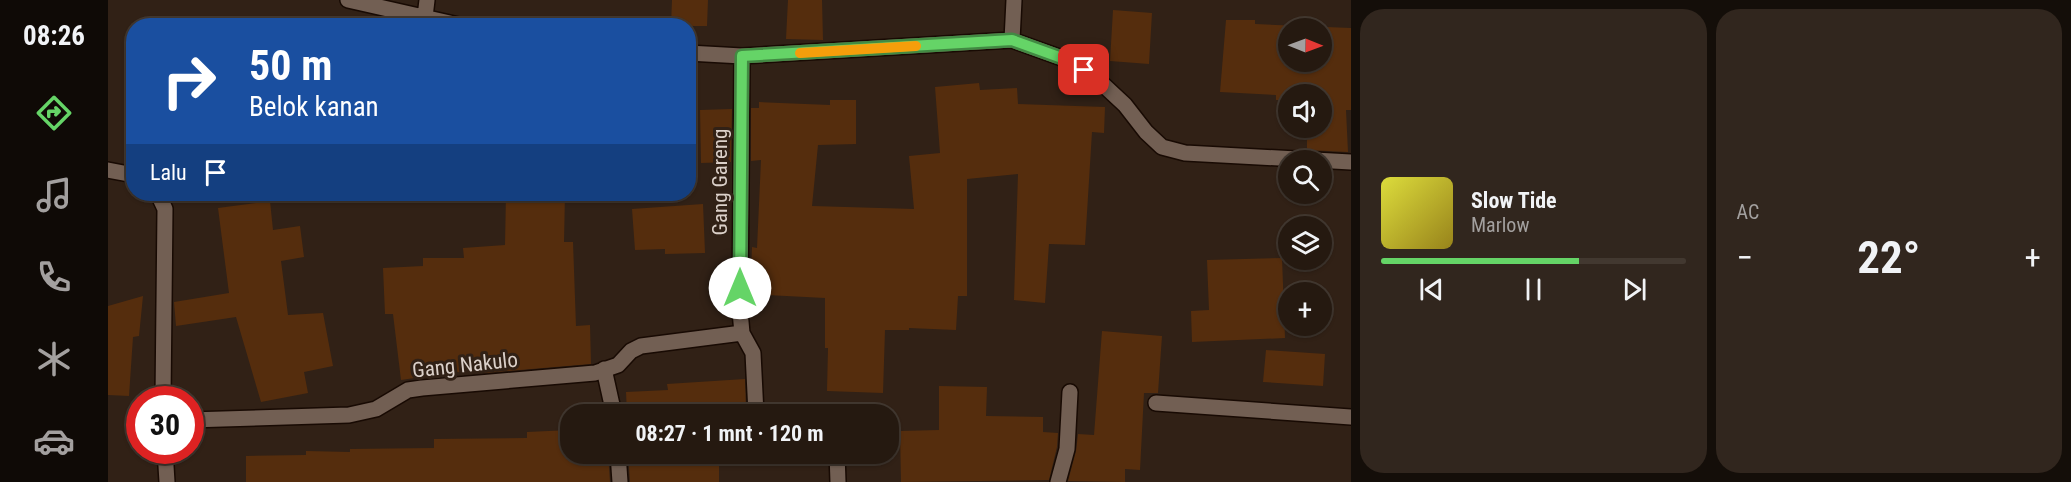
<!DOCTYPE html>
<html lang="id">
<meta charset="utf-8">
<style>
body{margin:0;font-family:"Roboto Condensed",sans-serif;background:#31261e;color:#f1f3f6;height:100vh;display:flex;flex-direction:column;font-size:22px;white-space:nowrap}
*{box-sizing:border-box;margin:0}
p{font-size:20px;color:#a3a09f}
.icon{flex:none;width:33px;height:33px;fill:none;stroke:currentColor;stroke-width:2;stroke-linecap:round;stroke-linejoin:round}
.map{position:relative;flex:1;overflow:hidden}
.details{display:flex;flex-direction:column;gap:9px;padding:9px;background:#140e09;width:720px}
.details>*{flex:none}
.banner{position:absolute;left:18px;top:18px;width:570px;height:183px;border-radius:24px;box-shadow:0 2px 4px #0004,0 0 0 2px #423830;background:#1a4fa0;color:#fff;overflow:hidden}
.needle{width:39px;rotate:91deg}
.buttons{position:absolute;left:1170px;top:18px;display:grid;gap:12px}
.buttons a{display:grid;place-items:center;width:54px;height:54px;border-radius:50%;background:#251910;box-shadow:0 2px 4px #0004,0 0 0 2px #423830;font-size:30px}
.speed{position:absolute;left:18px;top:386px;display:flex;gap:12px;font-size:30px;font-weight:700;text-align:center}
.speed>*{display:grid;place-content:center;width:78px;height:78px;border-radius:50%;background:#251910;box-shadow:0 2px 4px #0004,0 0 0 2px #423830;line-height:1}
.speed .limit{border:9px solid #d22;background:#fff;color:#111}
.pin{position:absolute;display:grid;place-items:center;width:51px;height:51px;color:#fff;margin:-26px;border-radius:12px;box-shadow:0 3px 9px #0006}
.me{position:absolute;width:66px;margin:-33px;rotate:0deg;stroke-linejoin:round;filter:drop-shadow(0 0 4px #0008)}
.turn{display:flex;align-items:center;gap:21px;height:126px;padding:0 24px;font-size:27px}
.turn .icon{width:78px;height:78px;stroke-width:2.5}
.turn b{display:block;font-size:42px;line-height:51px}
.then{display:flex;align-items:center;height:57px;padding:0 24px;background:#0003;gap:12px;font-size:22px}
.big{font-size:45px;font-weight:700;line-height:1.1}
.details .tile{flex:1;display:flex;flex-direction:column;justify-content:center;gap:9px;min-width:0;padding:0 21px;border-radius:24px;background:#31261e}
.song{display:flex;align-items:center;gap:18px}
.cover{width:72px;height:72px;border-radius:9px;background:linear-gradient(135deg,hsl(60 70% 55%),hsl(50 70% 35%))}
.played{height:6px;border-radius:3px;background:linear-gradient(90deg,#65d467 65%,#423830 65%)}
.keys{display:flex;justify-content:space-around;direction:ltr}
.heat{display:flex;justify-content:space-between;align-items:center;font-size:33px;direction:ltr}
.details .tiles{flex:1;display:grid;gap:9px;grid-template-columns:repeat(2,1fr)}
.trip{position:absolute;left:452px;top:404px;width:339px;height:60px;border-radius:24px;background:#251910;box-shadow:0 2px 4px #0004,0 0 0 2px #423830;font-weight:700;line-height:60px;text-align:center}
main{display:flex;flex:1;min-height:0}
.dock{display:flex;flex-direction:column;width:108px;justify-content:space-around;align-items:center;background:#0f0a06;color:#a3a09f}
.dock .icon{width:42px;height:42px}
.dock .on{color:#65d467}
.dock b{font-size:27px;color:#f1f3f6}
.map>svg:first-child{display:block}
</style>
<main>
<nav class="dock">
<b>08:26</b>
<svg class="icon on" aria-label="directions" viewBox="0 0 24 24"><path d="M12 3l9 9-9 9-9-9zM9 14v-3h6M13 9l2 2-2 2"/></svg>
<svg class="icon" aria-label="music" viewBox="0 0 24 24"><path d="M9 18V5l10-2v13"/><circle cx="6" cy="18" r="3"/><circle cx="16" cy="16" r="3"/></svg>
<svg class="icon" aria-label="phone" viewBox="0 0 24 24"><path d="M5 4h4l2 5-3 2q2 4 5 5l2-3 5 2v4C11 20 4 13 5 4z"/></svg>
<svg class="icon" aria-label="climate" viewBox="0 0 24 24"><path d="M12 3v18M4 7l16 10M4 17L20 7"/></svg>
<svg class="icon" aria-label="car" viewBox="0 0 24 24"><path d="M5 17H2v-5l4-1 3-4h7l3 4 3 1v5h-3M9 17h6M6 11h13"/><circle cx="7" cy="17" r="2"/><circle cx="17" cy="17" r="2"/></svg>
</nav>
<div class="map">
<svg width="1243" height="482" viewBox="0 0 1243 482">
<rect width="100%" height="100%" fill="#312116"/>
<!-- building -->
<path fill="#552d0d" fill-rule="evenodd" d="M 564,0 L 600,0 L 599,26 L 563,26 Z
M 680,0 L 714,0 L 715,40 L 678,39 Z
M 1005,10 L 1044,13 L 1041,64 L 1002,61 Z
M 1118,20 L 1147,20 L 1147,24 L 1243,28 L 1243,110 L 1238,110 L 1240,152 L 1199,150 L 1199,128 L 1214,128 L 1214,94 L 1180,94 L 1180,100 L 1168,100 L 1168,95 L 1112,92 ZM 1180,28 L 1214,28 L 1214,62 L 1180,62 Z
M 871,83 L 872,90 L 909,88 L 910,104 L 997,107 L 996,133 L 984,132 L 977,245 L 941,244 L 937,303 L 906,300 L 910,174 L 859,179 L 859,296 L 850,296 L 848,330 L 801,328 L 801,330 L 777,330 L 775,393 L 719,391 L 720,348 L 717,348 L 717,298 L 642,294 L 644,247 L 649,248 L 653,160 L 643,161 L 643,108 L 651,108 L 651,102 L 722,105 L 722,100 L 748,100 L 748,144 L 710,145 L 704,206 L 806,209 L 801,156 L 832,153 L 827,87 Z
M 624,109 L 623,162 L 593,163 L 592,110 Z
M 398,194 L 457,194 L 456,242 L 465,242 L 468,326 L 482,325 L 483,364 L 376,373 L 347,372 L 293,380 L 285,314 L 277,314 L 275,268 L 315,266 L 315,258 L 356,258 L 355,248 L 397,245 Z
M 162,201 L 165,230 L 192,226 L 196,257 L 173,261 L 180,315 L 215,313 L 225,366 L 196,372 L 200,393 L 153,402 L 128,317 L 68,326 L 66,302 L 121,293 L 110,208 Z
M 595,204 L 597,253 L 557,254 L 557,249 L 527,250 L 524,209 Z
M 1174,258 L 1177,338 L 1084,342 L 1083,311 L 1101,310 L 1099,260 Z
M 35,296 L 31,336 L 25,337 L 21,396 L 0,395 L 0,306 Z
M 994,331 L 1054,336 L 1050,393 L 1036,393 L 1032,470 L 1017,469 L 1017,482 L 960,481 L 968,451 L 970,434 L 986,435 Z
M 1158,350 L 1217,354 L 1215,386 L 1155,382 Z
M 637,379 L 638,411 L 612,414 L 519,414 L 518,392 L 560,390 L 559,384 Z
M 831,386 L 879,387 L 878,416 L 935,417 L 935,432 L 950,433 L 949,447 L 941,480 L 793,482 L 792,431 L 831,430 Z
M 462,430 L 462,453 L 500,453 L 502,482 L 138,482 L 138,456 L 198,455 L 198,451 L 242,452 L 242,449 L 326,448 L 326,439 L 419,438 L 419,432 Z
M 520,453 L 611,453 L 611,482 L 522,482 Z"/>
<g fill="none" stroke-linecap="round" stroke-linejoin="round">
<defs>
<path id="minor" d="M 240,0 L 355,26
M 317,17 L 319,0
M 904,40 L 906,0
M 580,53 L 634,56 L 904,40 L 965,62 L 987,77 L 1017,105 L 1038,132 L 1054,147 L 1077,153 L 1243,162
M 634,56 L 632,311 L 634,333 L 645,353 L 648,414
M 0,170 L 26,175
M 50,194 L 57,209 L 55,399
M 496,369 L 506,414
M 1048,403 L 1243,417
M 82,420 L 241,415 L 268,409 L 300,390 L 314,388 L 487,373 L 510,365 L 523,351 L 533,346 L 634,333
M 57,450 L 59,482
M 510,453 L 512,482
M 729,453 L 730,482
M 950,482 L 959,449 L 962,392"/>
</defs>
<!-- minor casing -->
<use href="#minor" stroke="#180a03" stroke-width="18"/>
<!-- minor -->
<use href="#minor" stroke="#725f53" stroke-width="15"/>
</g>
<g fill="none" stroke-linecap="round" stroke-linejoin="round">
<defs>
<path id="route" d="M 632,288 L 634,56 L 904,40 L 965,62 L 976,70"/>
</defs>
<!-- route casing -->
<use href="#route" stroke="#428a43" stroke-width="15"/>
<!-- route -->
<use href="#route" stroke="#65d467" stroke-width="10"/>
<!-- slow -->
<path stroke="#f59e0b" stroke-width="10" d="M 692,53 L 808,46"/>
</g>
<g text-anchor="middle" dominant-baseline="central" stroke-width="6" stroke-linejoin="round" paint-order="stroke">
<!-- street labels -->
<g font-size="21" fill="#dbd0c9" stroke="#312116">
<text transform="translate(612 182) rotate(-90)">Gang Gareng</text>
<text transform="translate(357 365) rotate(-6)">Gang Nakulo</text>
</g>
</g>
</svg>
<div class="buttons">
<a><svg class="needle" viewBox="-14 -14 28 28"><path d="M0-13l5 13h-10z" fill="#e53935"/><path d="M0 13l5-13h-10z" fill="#a3a09f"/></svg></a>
<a><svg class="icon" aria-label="sound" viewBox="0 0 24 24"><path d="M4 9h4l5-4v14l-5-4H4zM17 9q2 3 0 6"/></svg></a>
<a><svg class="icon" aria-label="search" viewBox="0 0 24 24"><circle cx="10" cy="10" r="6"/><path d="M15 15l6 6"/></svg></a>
<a><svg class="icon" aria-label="layers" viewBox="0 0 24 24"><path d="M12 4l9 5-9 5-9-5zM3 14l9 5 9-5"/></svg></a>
<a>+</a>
</div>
<div class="speed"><div class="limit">30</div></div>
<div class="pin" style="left:976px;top:70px;background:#d93025"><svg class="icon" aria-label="arrive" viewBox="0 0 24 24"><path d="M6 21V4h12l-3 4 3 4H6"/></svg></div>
<svg class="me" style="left:632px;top:288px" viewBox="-20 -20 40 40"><circle r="19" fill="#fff"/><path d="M0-13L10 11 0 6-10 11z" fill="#65d467"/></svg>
<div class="trip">08:27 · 1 mnt · 120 m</div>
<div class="banner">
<div class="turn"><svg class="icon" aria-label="right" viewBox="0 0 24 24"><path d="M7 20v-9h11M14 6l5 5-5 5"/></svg><div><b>50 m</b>Belok kanan</div></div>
<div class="then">Lalu<svg class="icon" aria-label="arrive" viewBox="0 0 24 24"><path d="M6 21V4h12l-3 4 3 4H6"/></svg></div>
</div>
</div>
<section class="details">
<div class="tiles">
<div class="tile">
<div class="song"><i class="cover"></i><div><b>Slow Tide</b><p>Marlow</p></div></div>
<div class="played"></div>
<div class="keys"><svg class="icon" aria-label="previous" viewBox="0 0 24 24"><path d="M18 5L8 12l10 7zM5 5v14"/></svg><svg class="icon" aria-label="pause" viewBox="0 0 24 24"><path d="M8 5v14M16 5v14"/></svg><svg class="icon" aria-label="next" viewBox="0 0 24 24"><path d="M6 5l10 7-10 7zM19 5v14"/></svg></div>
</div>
<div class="tile"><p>AC</p>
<div class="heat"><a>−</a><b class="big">22°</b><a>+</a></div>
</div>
</div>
</section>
</main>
